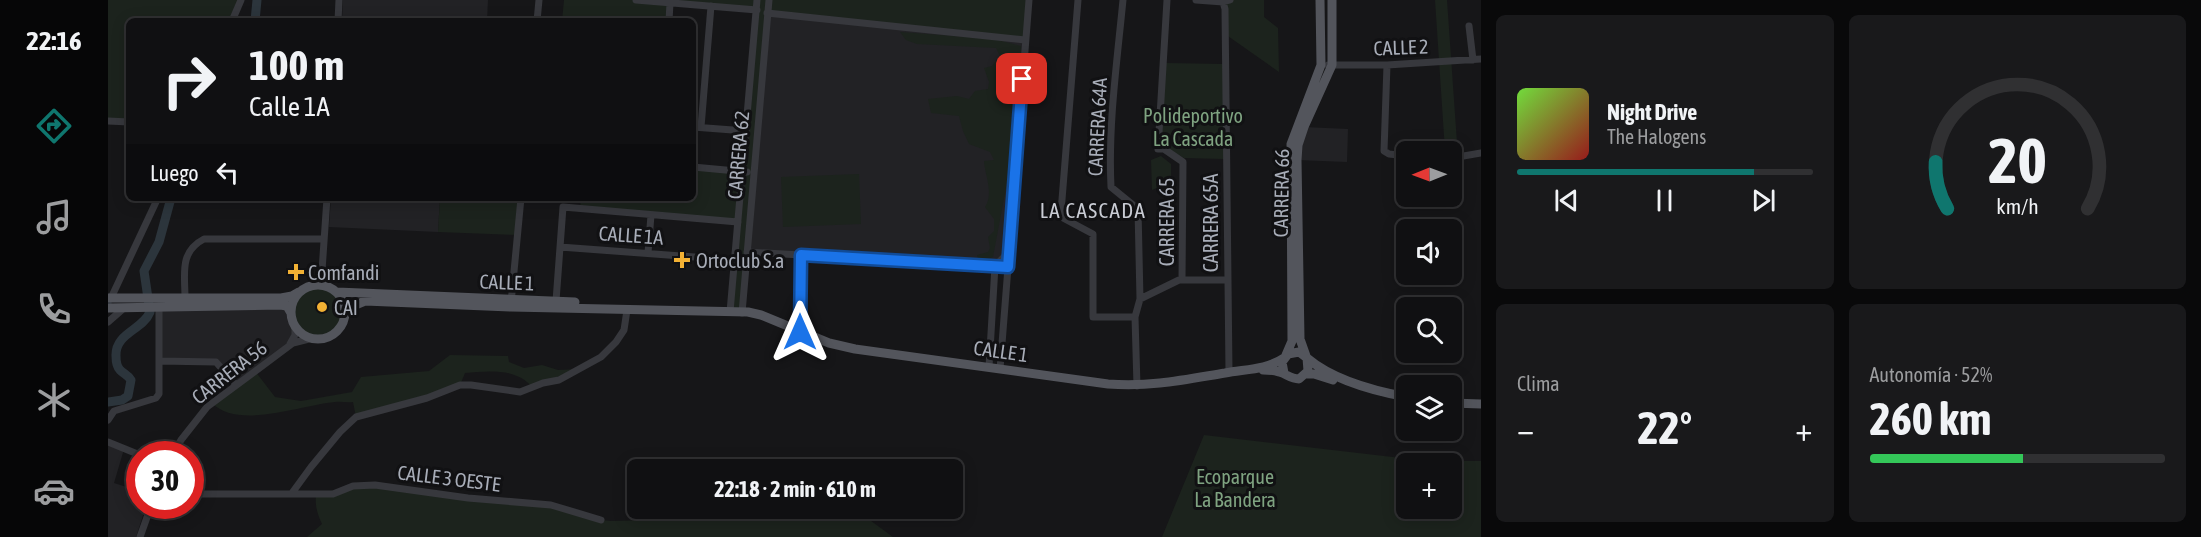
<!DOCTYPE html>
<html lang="es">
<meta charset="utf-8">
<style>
body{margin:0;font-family:"Asap Condensed",sans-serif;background:#19191b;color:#f1f3f6;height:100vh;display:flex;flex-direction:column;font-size:22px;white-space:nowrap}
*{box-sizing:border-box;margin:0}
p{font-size:20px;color:#9c9d9f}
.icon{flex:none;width:33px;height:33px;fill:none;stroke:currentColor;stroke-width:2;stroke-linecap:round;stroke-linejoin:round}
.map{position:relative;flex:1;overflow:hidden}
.side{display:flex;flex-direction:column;gap:15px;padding:15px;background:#09090a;width:720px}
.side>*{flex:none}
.banner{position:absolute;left:18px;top:18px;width:570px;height:183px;border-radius:9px;box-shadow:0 3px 15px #0003,0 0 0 2px #303032;background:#101012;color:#f1f3f6;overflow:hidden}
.needle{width:39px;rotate:269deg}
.controls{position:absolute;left:1288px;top:141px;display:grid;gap:12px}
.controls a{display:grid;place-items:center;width:66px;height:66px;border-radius:9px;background:#101012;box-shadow:0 3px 15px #0003,0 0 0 2px #303032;font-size:30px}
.speed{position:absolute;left:18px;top:441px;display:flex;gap:12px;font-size:30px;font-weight:700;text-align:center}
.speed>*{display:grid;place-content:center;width:78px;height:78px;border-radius:50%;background:#101012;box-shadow:0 3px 15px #0003,0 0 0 2px #303032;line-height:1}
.speed .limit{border:9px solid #d22;background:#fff;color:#111}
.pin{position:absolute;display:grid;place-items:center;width:51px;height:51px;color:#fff;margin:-26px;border-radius:12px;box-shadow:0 3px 9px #0006}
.me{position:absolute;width:66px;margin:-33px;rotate:0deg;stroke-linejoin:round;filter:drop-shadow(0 0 4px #0008)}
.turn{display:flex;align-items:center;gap:21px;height:126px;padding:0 24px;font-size:27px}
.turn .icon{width:78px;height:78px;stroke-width:2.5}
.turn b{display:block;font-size:42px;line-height:51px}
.then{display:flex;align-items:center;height:57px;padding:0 24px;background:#0003;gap:12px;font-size:22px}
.big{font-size:45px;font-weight:700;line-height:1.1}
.side .card{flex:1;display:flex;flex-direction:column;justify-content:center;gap:9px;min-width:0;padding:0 21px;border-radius:9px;background:#19191b}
.side .dial{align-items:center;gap:0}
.dial svg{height:156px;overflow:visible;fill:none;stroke:#303032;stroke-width:7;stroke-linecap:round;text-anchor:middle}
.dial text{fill:#f1f3f6;stroke:none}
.song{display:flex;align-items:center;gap:18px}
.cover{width:72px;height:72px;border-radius:9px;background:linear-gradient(135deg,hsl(100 70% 55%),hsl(0 70% 35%))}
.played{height:6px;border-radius:3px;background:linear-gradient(90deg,#0f766e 80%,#303032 80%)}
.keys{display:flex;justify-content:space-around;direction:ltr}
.heat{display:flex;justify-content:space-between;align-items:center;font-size:33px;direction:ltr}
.charge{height:9px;border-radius:4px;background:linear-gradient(90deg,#34c759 52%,#303032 0)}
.side .tiles{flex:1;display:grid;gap:15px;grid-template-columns:repeat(2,1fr)}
.trip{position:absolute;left:519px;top:459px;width:336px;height:60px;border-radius:9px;background:#101012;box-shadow:0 3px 15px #0003,0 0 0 2px #303032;font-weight:700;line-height:60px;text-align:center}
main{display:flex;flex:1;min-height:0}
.tabs{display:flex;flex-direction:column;width:108px;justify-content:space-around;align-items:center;background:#060607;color:#9c9d9f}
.tabs .icon{width:42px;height:42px}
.tabs .current{color:#0f766e}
.tabs b{font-size:27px;color:#f1f3f6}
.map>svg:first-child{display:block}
</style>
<main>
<nav class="tabs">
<b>22:16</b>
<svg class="icon current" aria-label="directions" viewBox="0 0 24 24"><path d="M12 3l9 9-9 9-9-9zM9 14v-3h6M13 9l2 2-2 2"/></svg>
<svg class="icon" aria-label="music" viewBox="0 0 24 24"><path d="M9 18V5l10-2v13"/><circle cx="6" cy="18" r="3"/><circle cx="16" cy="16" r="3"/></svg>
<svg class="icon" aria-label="phone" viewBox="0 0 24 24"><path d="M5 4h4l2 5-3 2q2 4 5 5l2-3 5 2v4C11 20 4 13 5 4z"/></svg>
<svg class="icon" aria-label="climate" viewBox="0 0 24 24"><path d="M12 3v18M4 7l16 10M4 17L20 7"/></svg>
<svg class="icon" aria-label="car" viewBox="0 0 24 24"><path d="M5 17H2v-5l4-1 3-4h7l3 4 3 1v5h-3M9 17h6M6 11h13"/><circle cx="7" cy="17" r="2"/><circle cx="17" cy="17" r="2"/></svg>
</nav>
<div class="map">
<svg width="1373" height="537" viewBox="0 0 1373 537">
<rect width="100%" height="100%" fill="#161618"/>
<!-- built -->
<path fill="#222225" d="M 235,0 L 380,0 L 379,21 L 234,21 Z
M 659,13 L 917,40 L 900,267 L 639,252 Z
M 1196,127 L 1240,129 L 1239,162 L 1189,160 Z
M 223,198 L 332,198 L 330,232 L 221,227 Z
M 51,307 L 182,309 L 187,326 L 185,339 L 128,385 L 108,362 L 51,361 Z
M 0,442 L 16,449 L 6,483 L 31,491 L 32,506 L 38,506 L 28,537 L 0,537 Z"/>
<!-- green -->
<path fill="#1c231d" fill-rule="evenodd" d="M 0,0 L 133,0 L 124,21 L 21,21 L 21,122 L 0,121 Z
M 456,0 L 921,0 L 917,40 L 660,13 L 634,308 L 622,307 L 630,222 L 472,208 L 473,198 L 585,198 L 585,167 L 635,171 L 648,10 L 563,3 L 561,21 L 454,21 Z
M 1122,0 L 1156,0 L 1156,17 L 1170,28 L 1171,72 L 1117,34 L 1115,2 Z
M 1327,0 L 1339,0 L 1350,157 L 1344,158 L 1344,152 L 1337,151 Z
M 792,32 L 886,39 L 913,46 L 908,134 L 885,257 L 871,263 L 869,255 L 880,252 L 882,248 L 880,237 L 886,231 L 886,219 L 877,207 C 886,193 877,176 876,161 L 886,160 L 882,152 L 861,144 L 855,131 L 851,116 L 823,113 L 820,99 L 849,96 L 861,99 L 867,91 L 880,89 L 881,82 L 876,68 L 884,66 L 892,56 L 888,48 L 809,44 L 798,40 Z
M 1058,63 L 1115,64 L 1116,159 L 1076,158 L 1053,145 Z
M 1053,156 L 1063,164 L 1063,182 L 1044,190 L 1043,160 Z
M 751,174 L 753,224 L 675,227 L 673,177 Z
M 332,198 L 413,198 L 409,235 L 330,232 Z
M183 312a27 27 0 1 1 54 0a27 27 0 1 1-54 0Z
M 342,355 L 400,356 L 401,362 L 416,368 L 434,365 L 450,370 L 470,369 L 424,387 C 409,368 380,371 357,373 L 352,385 L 248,417 L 245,402 C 239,403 233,401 227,402 C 193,405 130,430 104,403 L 147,371 L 167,397 L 193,401 L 244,392 L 253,377 L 321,371 Z
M 1096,435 L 1319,461 L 1373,461 L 1373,537 L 1054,537 ZM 1299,464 L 1344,464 L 1344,508 L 1299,508 Z
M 267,485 L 443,505 L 493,520 L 503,521 L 546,520 L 576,511 L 596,521 L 594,508 L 762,509 L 763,512 L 759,518 L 785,537 L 199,537 L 214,524 C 209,513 207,506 208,494 L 245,486 Z"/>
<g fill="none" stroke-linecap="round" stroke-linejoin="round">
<!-- stream -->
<path stroke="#2c353c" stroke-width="1.5" d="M 0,303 L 3,303"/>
<!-- river -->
<path stroke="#2c353c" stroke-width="9" d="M 147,21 L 149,0
M 0,402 L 14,400 L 20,396 L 23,380 C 20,375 16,374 12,370 C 9,367 8,361 8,356 C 7,333 35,330 42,312 L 36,271 L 51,242 L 63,198"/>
<!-- minor -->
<path stroke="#37383d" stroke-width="7" d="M 528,0 L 649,10
M 970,0 L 953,212 L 955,218 L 985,234 L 985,317 L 1027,317
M 1015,0 C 1009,62 1000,125 1003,187 L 1030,209 L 1032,299 L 1027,317 L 1029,386
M 1059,0 L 1050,149 L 1056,149 L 1075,162 L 1074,280
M 1088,0 L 1115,2 L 1122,0
M 1115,2 L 1117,9 L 1121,372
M 659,13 L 917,40
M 124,21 L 133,0
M 230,21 L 231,0
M 429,21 L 431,0
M 561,21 L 562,3
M 1361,26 L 1365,60
M 1220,65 L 1279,65 L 1373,59
M 1279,65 L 1276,151 L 1281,154 L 1299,156
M 0,121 L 21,122
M 585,127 L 638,131
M 593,127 L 603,6
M 1344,158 L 1373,153
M 585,167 L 639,172
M 452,247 L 627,260
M 639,252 L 900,267
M 540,253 L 543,215
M 213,285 L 219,198
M 3,298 L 48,202 L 48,198
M 77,298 C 77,274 71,252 96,239 L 216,239
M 1032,299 L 1071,280 L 1119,280
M 448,301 L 455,207 L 630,222
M 403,303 L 413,198
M 622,312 L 649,0
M 634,313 L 661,0
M 0,322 L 16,308
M 692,332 L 693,255
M 182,344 L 187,335 L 187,326
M 51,361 L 108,362 L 128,385
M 881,367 L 887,266 L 901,252
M 892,369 L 921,0
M 0,420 L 6,411 L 48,398 L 51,394 L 51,307
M 0,442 L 32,455
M 65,454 L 73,440 L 99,407 L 185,343 L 205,338
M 184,493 L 203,467 L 232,432 L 248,417 L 319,398 L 352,385 L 363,385 L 412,392 L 435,383 L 451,380 L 493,357 L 508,342 L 516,330 L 519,310
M 82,494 L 225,494 L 245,486 L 267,485 L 360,498 L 443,505 L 493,520
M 32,537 L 43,506"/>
<!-- major -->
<path stroke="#53555c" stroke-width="9" d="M183 312a27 27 0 1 1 54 0a27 27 0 1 1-54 0Z
M 229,292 L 467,302
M 0,298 L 173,298 L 184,296 L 191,292
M 0,308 L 172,305 L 179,306 L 183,313
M 236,316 L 245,306 L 257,301 L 403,307 L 640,312 L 653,315 L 721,343 L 747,349 L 1000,384 C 1044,387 1075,380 1117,373 C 1138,369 1158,370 1176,358
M 1178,355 L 1184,341 L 1183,144 L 1213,65 L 1212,0
M 1198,356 L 1192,339 L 1189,160 L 1190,145 L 1196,127 L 1224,65 L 1224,0
M 1199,358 C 1225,380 1266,391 1299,397
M 1155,370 C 1160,370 1166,370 1171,372 C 1179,374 1182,379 1191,379 L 1200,371 L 1199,358 L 1191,352 L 1180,354 L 1174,362 L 1176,373
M 1198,374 L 1206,374 L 1225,380
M 1344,403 L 1373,404"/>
</g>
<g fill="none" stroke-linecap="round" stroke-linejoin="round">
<defs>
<path id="route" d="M 692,332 L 693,255 L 900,267 L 914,79"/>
</defs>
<!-- route casing -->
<use href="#route" stroke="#114b97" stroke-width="15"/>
<!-- route -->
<use href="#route" stroke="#1a73e8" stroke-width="10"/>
</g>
<!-- markers -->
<g fill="#f2b134" stroke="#111113" stroke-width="2">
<path d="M571 251h6v6h6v6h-6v6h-6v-6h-6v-6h6z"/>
<path d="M185 263h6v6h6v6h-6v6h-6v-6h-6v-6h6z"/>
<circle cx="214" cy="307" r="6"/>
</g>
<g text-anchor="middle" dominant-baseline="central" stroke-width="6" stroke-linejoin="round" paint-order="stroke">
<!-- street labels -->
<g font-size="20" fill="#a8adb8" stroke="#111113">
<text transform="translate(1293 47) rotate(-2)">CALLE 2</text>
<text transform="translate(989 127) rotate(-87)">CARRERA 64A</text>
<text transform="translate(630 155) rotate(-85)">CARRERA 62</text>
<text transform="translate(1173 193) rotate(-89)">CARRERA 66</text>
<text transform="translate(1058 222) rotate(-90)">CARRERA 65</text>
<text transform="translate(1102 223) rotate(-90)">CARRERA 65A</text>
<text transform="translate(523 235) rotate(4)">CALLE 1A</text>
<text transform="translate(399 282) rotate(2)">CALLE 1</text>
<text transform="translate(893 351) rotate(8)">CALLE 1</text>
<text transform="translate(121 372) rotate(-38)">CARRERA 56</text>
<text transform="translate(341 478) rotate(7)">CALLE 3 OESTE</text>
</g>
<!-- park labels -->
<g font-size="20" fill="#7fa381" stroke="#111113">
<text x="1085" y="115">Polideportivo<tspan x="1085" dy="23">La Cascada</tspan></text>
<text x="1127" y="476">Ecoparque<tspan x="1127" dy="23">La Bandera</tspan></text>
</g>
<!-- poi labels -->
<g font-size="20" fill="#a8adb8" stroke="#111113" text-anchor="start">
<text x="588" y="260">Ortoclub S.a</text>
<text x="200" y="272">Comfandi</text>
<text x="226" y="307">CAI</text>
</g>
<!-- neighbourhood labels -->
<g font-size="21" letter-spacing="1.5" fill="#c9ccd4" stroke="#111113">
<text x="985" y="210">LA CASCADA</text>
</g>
</g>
</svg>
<div class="controls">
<a><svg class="needle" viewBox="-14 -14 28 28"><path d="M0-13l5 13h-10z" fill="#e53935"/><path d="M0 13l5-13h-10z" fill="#9c9d9f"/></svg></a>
<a><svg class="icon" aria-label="sound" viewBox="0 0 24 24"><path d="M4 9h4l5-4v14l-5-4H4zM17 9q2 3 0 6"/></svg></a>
<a><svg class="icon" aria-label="search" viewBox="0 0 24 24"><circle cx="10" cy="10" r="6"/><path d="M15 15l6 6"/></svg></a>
<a><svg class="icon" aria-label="layers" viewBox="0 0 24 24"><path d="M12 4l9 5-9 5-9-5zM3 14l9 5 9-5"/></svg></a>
<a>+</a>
</div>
<div class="speed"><div class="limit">30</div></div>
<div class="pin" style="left:914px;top:79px;background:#d93025"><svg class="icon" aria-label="arrive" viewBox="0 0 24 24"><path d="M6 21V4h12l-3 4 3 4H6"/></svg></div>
<svg class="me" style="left:692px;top:332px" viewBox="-20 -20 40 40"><path d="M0-17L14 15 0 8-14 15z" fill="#1a73e8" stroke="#fff" stroke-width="4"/></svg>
<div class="trip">22:18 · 2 min · 610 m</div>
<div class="banner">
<div class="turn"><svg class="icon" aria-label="right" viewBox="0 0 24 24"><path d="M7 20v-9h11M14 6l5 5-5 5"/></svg><div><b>100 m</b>Calle 1A</div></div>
<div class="then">Luego<svg class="icon" aria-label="left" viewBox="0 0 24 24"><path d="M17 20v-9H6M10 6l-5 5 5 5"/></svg></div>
</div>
</div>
<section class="side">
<div class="tiles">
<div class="card">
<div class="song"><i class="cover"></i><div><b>Night Drive</b><p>The Halogens</p></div></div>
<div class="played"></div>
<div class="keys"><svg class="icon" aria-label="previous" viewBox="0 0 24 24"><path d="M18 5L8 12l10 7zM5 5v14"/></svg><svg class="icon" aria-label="pause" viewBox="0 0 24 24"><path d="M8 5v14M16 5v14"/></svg><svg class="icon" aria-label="next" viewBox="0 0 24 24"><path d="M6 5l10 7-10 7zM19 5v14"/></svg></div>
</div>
<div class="card dial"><svg viewBox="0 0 100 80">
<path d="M14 69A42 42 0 1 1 86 69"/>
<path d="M14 69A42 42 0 0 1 8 45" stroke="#0f766e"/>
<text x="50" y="56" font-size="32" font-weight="700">20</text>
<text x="50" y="72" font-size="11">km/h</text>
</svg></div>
<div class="card"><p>Clima</p>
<div class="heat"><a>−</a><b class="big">22°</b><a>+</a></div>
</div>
<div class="card"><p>Autonomía · 52%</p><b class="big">260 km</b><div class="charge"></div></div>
</div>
</section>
</main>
